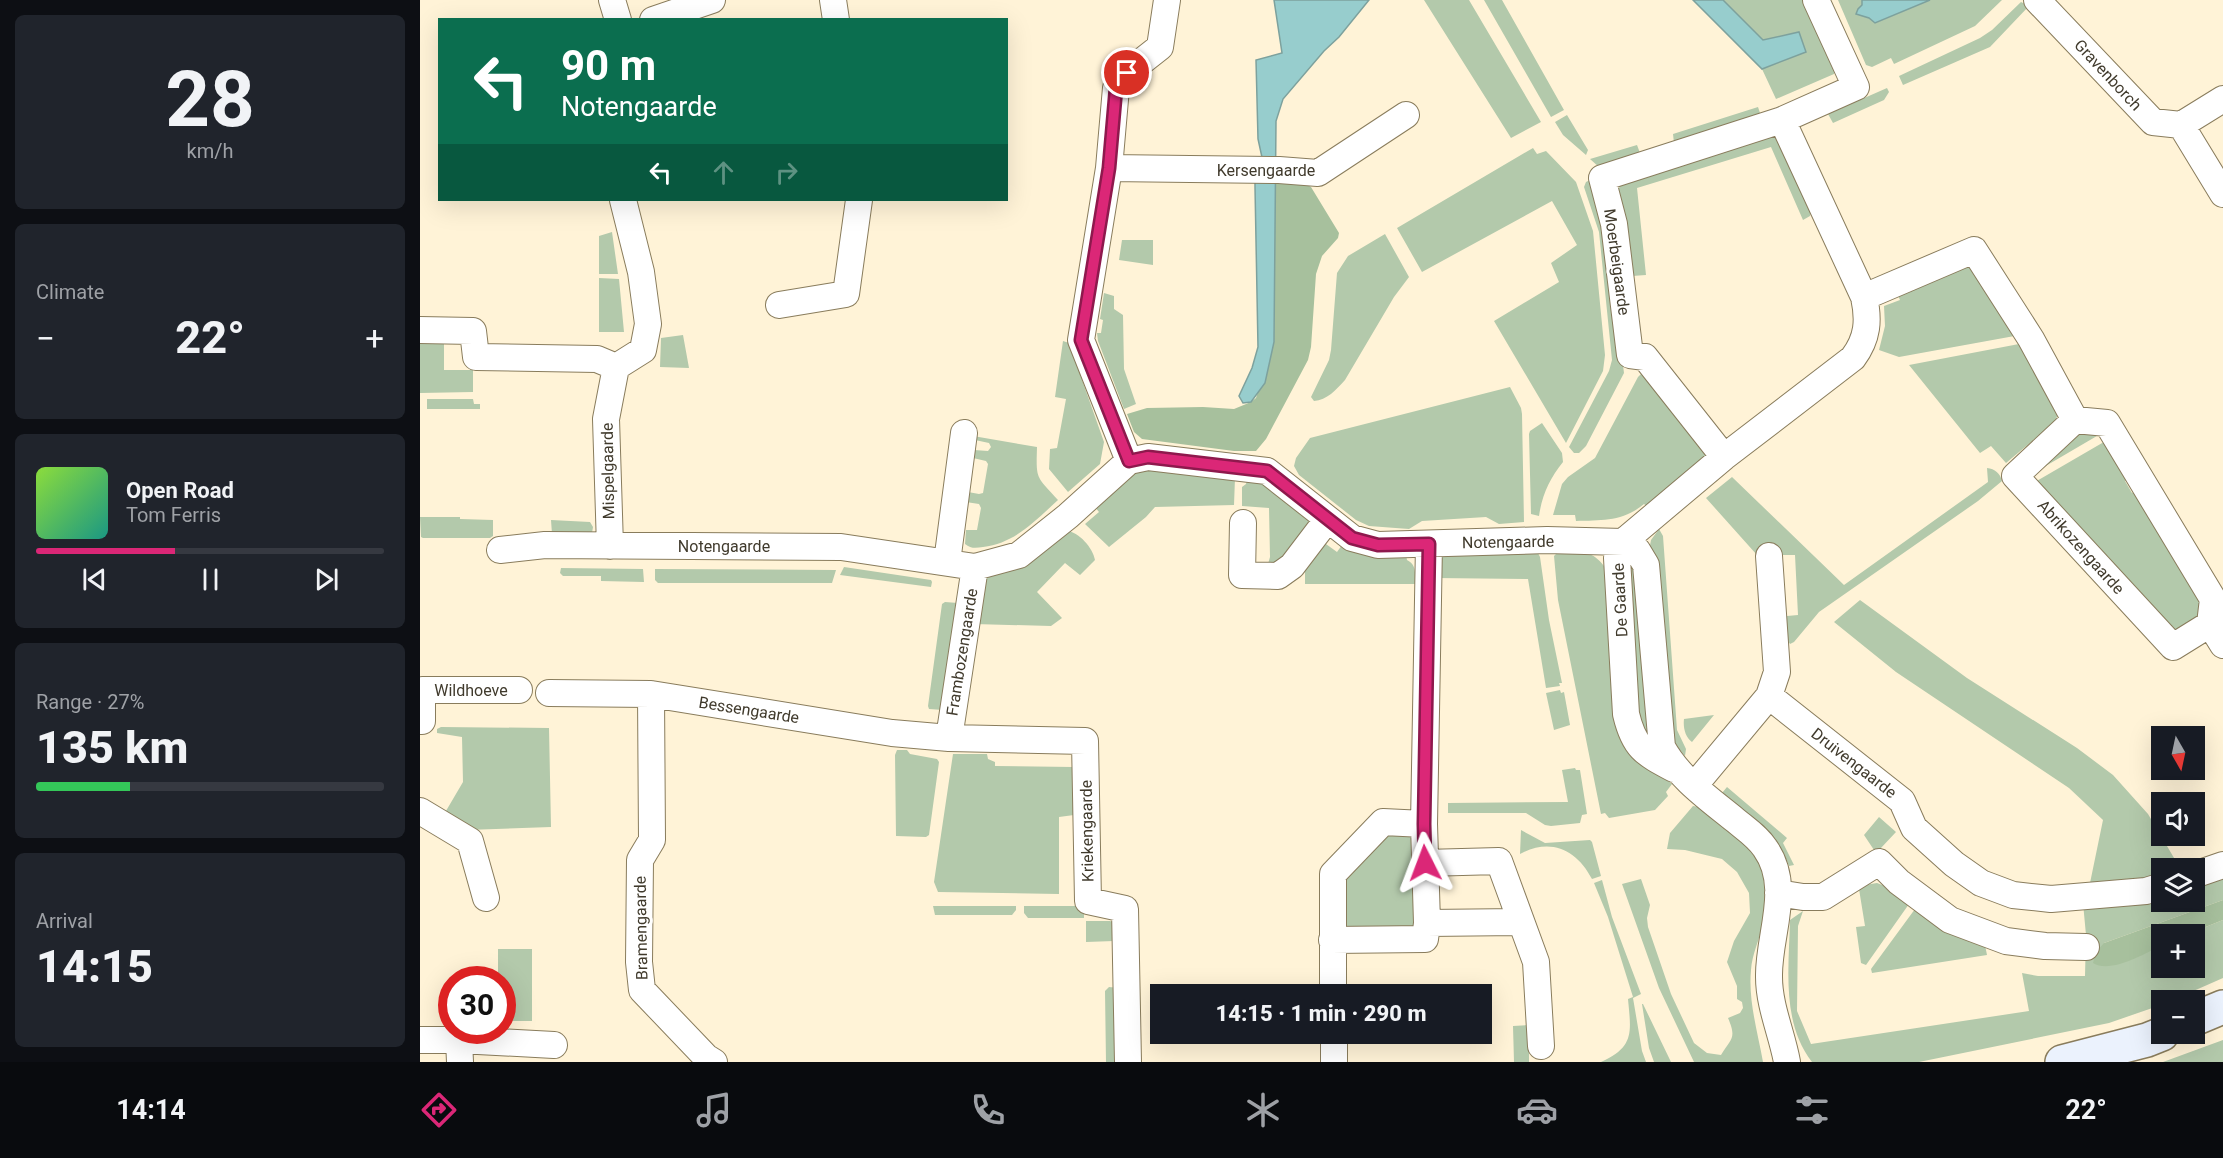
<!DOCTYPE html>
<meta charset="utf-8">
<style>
body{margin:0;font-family:Roboto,sans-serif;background:#20242c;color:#f1f3f6;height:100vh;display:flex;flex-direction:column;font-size:22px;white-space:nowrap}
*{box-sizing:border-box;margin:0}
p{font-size:20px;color:#9ea1a6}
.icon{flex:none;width:33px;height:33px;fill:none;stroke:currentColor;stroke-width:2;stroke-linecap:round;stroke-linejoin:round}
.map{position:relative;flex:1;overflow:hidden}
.drawer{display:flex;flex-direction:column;gap:15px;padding:15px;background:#0d0f14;width:420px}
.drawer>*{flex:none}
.hud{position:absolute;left:18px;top:18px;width:570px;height:183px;border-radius:0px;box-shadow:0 6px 24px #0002;background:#0b6e4f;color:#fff;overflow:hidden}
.needle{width:39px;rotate:171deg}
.fabs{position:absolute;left:1731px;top:726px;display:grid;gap:12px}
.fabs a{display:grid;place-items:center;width:54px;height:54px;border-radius:0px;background:#171b24;box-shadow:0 6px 24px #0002;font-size:30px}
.speed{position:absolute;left:18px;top:966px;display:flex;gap:12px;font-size:30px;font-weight:700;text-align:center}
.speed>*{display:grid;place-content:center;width:78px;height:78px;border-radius:50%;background:#171b24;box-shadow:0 6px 24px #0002;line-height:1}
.speed .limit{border:9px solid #d22;background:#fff;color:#111}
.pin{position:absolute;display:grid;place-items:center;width:51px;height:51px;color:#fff;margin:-26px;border:3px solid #fff;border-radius:50%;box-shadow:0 2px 6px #0007}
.me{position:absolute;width:66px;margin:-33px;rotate:357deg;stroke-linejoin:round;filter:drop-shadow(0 0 4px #0008)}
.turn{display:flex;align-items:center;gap:21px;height:126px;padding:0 24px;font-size:27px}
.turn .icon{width:78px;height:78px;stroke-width:2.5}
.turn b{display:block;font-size:42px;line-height:51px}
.lanes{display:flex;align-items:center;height:57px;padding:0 24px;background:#0003;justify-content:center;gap:30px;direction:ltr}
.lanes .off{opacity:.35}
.big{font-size:45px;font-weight:800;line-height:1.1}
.drawer .tile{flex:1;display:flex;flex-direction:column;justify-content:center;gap:9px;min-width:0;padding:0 21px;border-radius:9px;background:#20242c}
.drawer .dial{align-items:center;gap:0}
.dial b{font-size:78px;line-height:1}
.song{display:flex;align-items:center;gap:18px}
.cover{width:72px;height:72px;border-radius:9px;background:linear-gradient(135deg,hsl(90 70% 55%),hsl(170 70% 35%))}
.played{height:6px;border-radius:3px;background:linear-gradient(90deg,#db2777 40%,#363941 40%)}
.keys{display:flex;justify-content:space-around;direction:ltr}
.heat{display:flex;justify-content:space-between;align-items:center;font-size:33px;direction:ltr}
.charge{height:9px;border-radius:4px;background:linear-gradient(90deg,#34c759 27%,#363941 0)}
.trip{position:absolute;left:730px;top:984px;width:342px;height:60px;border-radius:0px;background:#171b24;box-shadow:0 6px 24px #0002;font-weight:800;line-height:60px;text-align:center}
.tabs{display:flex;height:96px;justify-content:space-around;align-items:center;background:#090b0e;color:#9ea1a6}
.tabs .icon{width:42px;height:42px}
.tabs .active{color:#db2777}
.tabs b{font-size:27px;color:#f1f3f6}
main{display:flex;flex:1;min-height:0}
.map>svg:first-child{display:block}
</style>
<main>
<section class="drawer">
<div class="tile dial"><b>28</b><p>km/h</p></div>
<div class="tile"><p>Climate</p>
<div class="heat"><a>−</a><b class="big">22°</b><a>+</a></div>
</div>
<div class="tile">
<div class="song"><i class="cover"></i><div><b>Open Road</b><p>Tom Ferris</p></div></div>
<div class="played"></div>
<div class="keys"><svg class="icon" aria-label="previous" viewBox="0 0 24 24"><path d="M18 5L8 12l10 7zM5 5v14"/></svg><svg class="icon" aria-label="pause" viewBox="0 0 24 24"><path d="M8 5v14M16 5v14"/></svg><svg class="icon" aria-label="next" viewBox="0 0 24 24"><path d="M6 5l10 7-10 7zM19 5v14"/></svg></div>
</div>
<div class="tile"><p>Range · 27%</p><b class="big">135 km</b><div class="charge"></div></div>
<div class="tile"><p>Arrival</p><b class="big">14:15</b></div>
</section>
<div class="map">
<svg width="1803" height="1062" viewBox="0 0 1803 1062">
<rect width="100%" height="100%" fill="#fff3d7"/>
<!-- green -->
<path fill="#b3c9ab" d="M 1004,0 L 1049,0 L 1121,122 L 1091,138 Z
M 1064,0 L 1082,0 L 1144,110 L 1131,117 Z
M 1303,0 L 1387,0 L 1416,67 L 1414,74 L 1356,99 L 1342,69 L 1385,52 L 1379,32 L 1343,40 Z
M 1418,0 L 1442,0 L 1449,18 L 1455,23 L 1510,0 L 1582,0 L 1555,26 L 1474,64 L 1471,58 L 1452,67 L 1446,65 Z
M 1601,2 L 1609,6 L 1570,47 L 1483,85 L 1479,76 L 1560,38 L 1572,30 Z
M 1467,88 L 1469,92 L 1464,100 L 1413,123 L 1408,114 Z
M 1338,107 L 1342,119 L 1254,143 L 1253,134 Z
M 1147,115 L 1168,150 L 1166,155 L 1143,135 L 1135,122 Z
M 1349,134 L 1357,138 L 1391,212 L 1390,216 L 1383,220 L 1351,147 L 1217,188 L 1226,275 L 1212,276 L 1197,192 L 1201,184 Z
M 1217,145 L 1220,153 L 1179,167 L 1170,159 Z
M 1113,148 L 1117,154 L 1126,151 L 1156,182 L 1173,231 L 1185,355 L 1183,371 L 1146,443 L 1074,321 L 1139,282 L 1131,263 L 1157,245 L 1132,201 L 1002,272 L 977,228 Z
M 1170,180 L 1182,198 L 1204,373 L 1166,446 L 1159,453 L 1154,453 L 1149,447 L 1189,371 L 1192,360 L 1179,232 L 1164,187 L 1166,182 Z
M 192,232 L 198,274 L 179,274 L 179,236 Z
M 965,234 L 989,277 L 974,297 L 925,380 C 916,390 907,400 894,401 L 891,397 L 909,360 L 911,350 L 917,273 L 928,256 Z
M 702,240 L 733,240 L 733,265 L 699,260 Z
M 1549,265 L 1600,335 L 1479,357 L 1459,350 L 1465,326 L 1464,306 L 1480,300 L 1476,291 Z
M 179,278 L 199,279 L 204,332 L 179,332 Z
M 684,293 L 694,296 L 694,309 L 703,315 L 704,369 L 716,404 L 704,409 L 678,341 L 677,333 L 681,333 L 683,320 L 680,319 Z
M 263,335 L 269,368 L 240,367 L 241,338 Z
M 643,341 L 649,343 L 684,442 L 680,464 L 648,492 L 629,469 L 630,449 L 637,448 L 646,399 L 635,397 Z
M 0,344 L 24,344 L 24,370 L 53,370 L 53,392 L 0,393 Z
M 1599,344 L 1637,405 L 1638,414 L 1635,422 L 1586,463 L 1571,446 L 1560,453 L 1489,365 Z
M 1222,373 L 1285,449 L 1286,455 L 1283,463 L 1230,509 L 1224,504 C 1202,522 1182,520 1156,521 L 1155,515 L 1133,515 L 1142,484 L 1148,477 L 1175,458 L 1218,377 Z
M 1090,387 L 1101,408 L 1102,414 L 1104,522 L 1079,524 L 1066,517 L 1002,521 L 989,529 L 949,526 L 936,520 L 879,475 L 874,466 L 876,458 L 890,438 Z
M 7,399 L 53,399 L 54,404 L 60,404 L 60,409 L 7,409 Z
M 1122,423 L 1142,453 L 1143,462 C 1130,478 1122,495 1119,516 L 1111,514 L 1109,434 L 1110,431 Z
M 1656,430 L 1682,433 L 1612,474 Z
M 553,436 L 617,447 C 616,480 616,476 638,500 C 615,521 595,543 563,547 C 556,548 551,549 545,544 L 546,530 L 557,530 L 561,508 L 559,504 L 546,502 L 548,492 L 559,494 L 563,493 L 568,464 L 566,461 L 553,458 L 554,450 L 568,451 L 571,447 L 569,443 L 555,440 Z
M 1689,439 L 1712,476 L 1705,481 L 1712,493 L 1719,489 L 1784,601 L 1782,617 L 1758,631 L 1753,631 L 1615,482 Z
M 1567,468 C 1575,469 1580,473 1582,481 L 1558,501 L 1399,612 L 1374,642 L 1370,644 L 1368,641 L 1365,619 L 1367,616 L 1378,615 L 1375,555 L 1337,555 L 1286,498 L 1312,477 L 1424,585 L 1568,482 Z
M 729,469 L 815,478 L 814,505 L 735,507 L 726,517 L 689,547 L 665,524 L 679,512 L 674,506 L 714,472 Z
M 827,480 L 844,484 L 893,524 L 856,563 L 848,564 L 850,557 L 849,508 L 822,506 L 822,487 L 826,484 Z
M 0,517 L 40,517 L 40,519 L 73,520 L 73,536 L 70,538 L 3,538 L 1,537 Z
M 131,520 L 170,522 L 173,527 L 172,533 L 132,534 Z
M 1239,529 L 1243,536 L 1257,730 L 1266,749 L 1265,756 L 1250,738 L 1229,551 L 1231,540 Z
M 647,531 C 659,532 673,548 675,560 L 660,575 L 645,563 L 617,592 L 642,618 L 631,626 L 554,624 L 564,580 Z
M 899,539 L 917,552 L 922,545 L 986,555 L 987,560 C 997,565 995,574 995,584 L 885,584 L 885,557 Z
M 1138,552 C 1162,552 1174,549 1188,572 L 1200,739 L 1205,746 L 1252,784 L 1246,792 L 1248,796 L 1235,810 L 1189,818 L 1185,813 L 1181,814 L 1138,600 L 1134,556 Z
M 1118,553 L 1120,557 L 1129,620 L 1142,683 L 1139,683 L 1140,686 L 1126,688 L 1108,579 L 1015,578 L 1020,558 L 1025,555 Z
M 1212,563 L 1215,563 L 1231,740 L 1218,722 L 1208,564 Z
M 424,567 L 511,580 L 512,582 L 511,587 L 420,575 Z
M 141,568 L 223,569 L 224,582 L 181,581 L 181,576 L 143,576 L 140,573 Z
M 235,569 L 416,570 L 412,583 L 238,583 L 235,580 Z
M 1440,600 L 1547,678 L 1657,748 L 1693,775 L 1728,814 L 1760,868 L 1742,868 L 1741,876 L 1717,882 L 1670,883 L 1683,820 L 1649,788 L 1476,672 L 1414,622 Z
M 525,602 L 538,603 L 523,710 L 509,709 L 508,706 L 522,604 Z
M 1140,690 L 1141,693 L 1144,692 L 1150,725 L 1134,730 L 1126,693 Z
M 1294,715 L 1272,742 C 1265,737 1263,727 1264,719 Z
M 21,727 L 129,728 L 131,827 L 47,830 L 23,816 L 43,782 L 42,737 L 17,733 L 17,729 Z
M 477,750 L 487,750 L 490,754 L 517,759 L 519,762 L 509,835 L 506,837 L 476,836 L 475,755 Z
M 533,754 L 567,754 L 568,759 L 575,762 L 575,766 L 653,767 L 654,815 L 639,817 L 639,894 L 518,892 L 514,882 Z
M 1155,768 L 1156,770 L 1160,770 L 1167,814 L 1162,815 L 1160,823 L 1131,826 L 1125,825 L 1106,813 L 1028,813 L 1028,803 L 1148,802 L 1142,770 Z
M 1307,787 L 1367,838 L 1363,843 L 1374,865 L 1369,866 C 1357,833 1329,815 1302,793 Z
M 1273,806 L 1280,807 C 1326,844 1357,854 1344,921 C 1340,938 1332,954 1331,970 C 1328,1001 1338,1033 1343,1062 L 1274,1062 L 1239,988 L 1202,884 L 1221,879 L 1230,905 L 1227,918 L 1228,927 L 1251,994 L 1274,1043 L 1287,1053 L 1301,1055 C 1311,1038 1317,1039 1308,1018 L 1320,1013 L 1323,1008 L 1322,1002 L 1317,999 L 1317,986 L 1307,962 L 1314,941 L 1330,913 L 1329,893 L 1317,872 L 1302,859 L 1265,850 L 1247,849 L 1250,833 Z
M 1459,817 L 1476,832 L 1460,849 L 1454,850 L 1444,835 Z
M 1101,830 L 1125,843 L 1170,840 L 1172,842 L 1181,876 L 1172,879 C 1157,850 1131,837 1100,854 Z
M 964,832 L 993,832 L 996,924 L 992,929 L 925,927 L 922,881 Z
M 1803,874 L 1803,900 L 1684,943 L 1709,960 L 1741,946 L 1742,968 L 1774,968 L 1774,934 L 1768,934 L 1803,920 L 1803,978 L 1753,1000 L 1742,1000 L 1741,1005 L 1689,1023 L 1499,1062 L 1392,1062 C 1361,1022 1369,967 1370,920 L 1383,911 L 1378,926 L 1377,1011 L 1391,1044 L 1609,1011 L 1602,973 L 1618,976 L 1665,976 L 1666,935 L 1663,903 L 1741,893 L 1742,902 L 1774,902 L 1775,884 Z
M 1182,880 L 1192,917 L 1221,994 L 1213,998 L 1222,1051 L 1226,1062 L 1181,1062 C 1215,1047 1211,1032 1208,999 L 1213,997 L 1188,917 L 1174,883 Z
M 1457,883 L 1470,888 L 1489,904 L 1446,965 L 1441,963 L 1436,927 L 1445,926 L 1439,889 L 1445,885 Z
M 513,906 L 596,906 L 596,910 L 592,915 L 515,915 Z
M 604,906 L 659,906 L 664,910 L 664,918 L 608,918 L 604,913 Z
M 1495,909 L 1565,945 L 1567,955 L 1452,973 L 1451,969 Z
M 666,921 L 690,921 L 695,923 L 694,941 L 666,942 Z
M 78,949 L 112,949 L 112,1021 L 86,1021 L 86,1009 L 83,1008 L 82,980 L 78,979 Z
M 689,987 L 699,988 L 704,1062 L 686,1062 L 685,991 Z
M 1222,1004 L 1223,1004 L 1251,1062 L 1234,1062 L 1229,1048 Z
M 1109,1025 L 1109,1062 L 1094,1062 L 1093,1026 Z
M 1803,1040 L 1803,1062 L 1743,1062 Z"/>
<!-- forest -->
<path fill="#a7c09d" d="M 855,181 L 884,183 L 891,187 L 919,233 L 918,238 L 902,256 L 896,274 L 891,347 L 888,360 L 846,439 L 836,451 L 814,451 L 722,439 L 714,432 L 707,414 L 727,408 L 783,407 L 814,409 L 831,402 L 836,398 L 854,342 Z
M 1803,900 L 1803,920 L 1768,934 L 1742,934 L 1741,946 C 1724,954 1690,974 1673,963 L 1676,952 L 1684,943 Z"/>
<!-- water -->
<path fill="#97cdcd" stroke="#7da19d" stroke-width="1.5" d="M 854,0 L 949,0 L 919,37 L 904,51 L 863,99 L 856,121 L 854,342 L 845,383 L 831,402 L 823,403 L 819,396 L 832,368 L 838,347 L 835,187 L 835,179 L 843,162 L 838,139 L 836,60 L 862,53 Z
M 1273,0 L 1303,0 L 1343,40 L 1379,32 L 1386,52 L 1342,69 Z
M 1442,0 L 1510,0 L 1455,23 L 1449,18 L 1436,14 L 1438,9 L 1442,5 Z"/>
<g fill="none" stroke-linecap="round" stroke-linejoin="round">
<defs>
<path id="minor" d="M 192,0 L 198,20
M 413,0 L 416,20
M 1617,0 L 1733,122 L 1761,125 L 1803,194
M 233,20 L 292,0
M 1761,125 L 1803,99
M 689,168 L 859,170 L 898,173 L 986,115
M 1444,297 L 1554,250 L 1611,339 L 1655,420 L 1687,423 L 1793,599 L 1790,624 L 1803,645
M 359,305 L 426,294 L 439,200
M 0,330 L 53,331 L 56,357 L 177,359 L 196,367
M 1655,420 L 1595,476 L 1753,647 L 1790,624
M 1304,457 L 1225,357 L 1210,355 L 1194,224 L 1182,178 L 1362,120 L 1436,87 L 1396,0
M 709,461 L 661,340 L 689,168 L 696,88 L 707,73 L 740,47 L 747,0
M 823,523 L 822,575 L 858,576 L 872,566 L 907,520
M 190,546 L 186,419 L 196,367 L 223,350 L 228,324 L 221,272 L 203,200
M 80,550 L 125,545 L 421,547 L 555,567 L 599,555 L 648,516 L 709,461 L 728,457 L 847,471 L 932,538 L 958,545 L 1127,540 L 1203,542 L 1217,550 L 1226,565 L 1242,747 C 1259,778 1288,798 1315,820 C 1326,829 1338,837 1345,848 C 1373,887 1348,935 1349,977 C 1349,1006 1362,1034 1367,1062
M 1349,556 L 1357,672 L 1349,696
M 527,562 L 544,433
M 129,693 L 231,694 L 472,733 L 529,738 L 665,741 L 668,901 L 705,909 L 708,1062
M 231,694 L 232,840 L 220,860 L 219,962 L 222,990 L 286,1057 L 294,1062
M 0,721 L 2,721 L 2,690 L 99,690
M 529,738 L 555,567
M 1254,769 C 1224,753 1214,748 1206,714 L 1197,558 L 1203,542 L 1304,457 L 1433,358 C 1448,338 1449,320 1444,297 L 1362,120
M 1274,786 L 1349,696 L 1482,801 L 1494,828 L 1534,864 L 1561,883 L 1593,895 L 1631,899 L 1726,891 L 1742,886
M 0,811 L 50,841 L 66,898
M 1005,863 L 1079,861 L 1116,962 L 1121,1046
M 1774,875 L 1803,865
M 1358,893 L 1383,897 L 1403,897 L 1459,862 L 1479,882 L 1530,920 L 1586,941 L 1625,946 L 1666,947
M 1007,923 L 1099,922
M 912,940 L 1005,939 L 1007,923 L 1004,824
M 913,994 L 913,874 L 963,822 L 1004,824 L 1009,544
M 914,1034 L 914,1062
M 0,1040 L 39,1040 L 40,1062
M 39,1040 L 134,1045"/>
<path id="secondary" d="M 1774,1019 L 1803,1007
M 1642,1062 L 1727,1040 L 1742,1034"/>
</defs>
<!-- minor casing -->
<use href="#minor" stroke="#897c5c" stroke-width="28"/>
<!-- secondary casing -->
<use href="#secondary" stroke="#897c5c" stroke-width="36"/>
<!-- minor -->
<use href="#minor" stroke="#fff" stroke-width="26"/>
<!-- secondary -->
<use href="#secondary" stroke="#ebf2fd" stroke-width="33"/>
</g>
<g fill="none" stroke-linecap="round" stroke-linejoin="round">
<defs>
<path id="route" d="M 707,73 L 696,88 L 689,168 L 661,340 L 709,461 L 728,457 L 847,471 L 932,538 L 958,545 L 1009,544 L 1004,824 L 1005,863"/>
</defs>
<!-- route casing -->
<use href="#route" stroke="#8e194d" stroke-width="15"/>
<!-- route -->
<use href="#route" stroke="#db2777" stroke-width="10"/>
</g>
<g text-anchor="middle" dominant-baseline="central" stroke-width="6" stroke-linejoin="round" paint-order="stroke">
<!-- street labels -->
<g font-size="16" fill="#403a2c" stroke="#fff">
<text transform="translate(1688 75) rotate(47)">Gravenborch</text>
<text x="846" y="170">Kersengaarde</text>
<text transform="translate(1197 262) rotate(82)">Moerbeigaarde</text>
<text transform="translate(188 471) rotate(-91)">Mispelgaarde</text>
<text transform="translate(1088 542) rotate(-1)">Notengaarde</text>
<text x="304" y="546">Notengaarde</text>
<text transform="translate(1661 547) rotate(48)">Abrikozengaarde</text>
<text transform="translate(1200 600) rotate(-93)">De Gaarde</text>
<text transform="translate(542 652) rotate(-81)">Frambozengaarde</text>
<text x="51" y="690">Wildhoeve</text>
<text transform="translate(329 710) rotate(9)">Bessengaarde</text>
<text transform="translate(1434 763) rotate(38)">Druivengaarde</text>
<text transform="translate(667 831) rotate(-91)">Kriekengaarde</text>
<text transform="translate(221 928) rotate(-91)">Bramengaarde</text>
</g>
</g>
</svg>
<div class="fabs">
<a><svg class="needle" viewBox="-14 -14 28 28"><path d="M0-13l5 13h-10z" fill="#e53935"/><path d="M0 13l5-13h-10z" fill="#9ea1a6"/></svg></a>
<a><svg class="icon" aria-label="sound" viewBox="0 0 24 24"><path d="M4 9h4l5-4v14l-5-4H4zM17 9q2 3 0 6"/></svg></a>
<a><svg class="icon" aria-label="layers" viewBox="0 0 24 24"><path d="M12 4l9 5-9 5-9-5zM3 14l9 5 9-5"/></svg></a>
<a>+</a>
<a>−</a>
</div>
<div class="speed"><div class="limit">30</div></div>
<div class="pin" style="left:707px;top:73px;background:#d93025"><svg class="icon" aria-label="arrive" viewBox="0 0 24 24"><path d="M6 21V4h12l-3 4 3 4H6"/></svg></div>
<svg class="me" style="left:1005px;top:863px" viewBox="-20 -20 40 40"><path d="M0-17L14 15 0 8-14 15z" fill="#db2777" stroke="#fff" stroke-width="4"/></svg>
<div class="trip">14:15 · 1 min · 290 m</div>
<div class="hud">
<div class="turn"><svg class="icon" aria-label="left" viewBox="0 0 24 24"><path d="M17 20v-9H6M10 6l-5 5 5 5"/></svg><div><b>90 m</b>Notengaarde</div></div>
<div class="lanes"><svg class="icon" aria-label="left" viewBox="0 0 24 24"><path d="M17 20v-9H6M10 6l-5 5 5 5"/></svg><svg class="icon off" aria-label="ahead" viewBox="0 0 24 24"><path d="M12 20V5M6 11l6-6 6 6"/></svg><svg class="icon off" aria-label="right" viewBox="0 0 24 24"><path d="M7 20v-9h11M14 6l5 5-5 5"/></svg></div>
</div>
</div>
</main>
<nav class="tabs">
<b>14:14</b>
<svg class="icon active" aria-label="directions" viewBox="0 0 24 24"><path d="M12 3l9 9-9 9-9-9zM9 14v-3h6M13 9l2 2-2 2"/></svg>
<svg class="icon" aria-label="music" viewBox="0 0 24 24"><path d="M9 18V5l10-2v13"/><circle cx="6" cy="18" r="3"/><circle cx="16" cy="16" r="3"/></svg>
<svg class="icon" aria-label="phone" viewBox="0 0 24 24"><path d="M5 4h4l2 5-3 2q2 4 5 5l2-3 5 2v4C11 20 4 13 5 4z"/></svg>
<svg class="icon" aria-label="climate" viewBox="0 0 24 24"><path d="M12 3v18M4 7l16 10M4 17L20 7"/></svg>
<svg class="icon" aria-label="car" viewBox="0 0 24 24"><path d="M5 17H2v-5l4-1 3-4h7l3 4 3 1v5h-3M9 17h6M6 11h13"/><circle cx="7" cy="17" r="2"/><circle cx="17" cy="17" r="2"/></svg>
<svg class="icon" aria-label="filters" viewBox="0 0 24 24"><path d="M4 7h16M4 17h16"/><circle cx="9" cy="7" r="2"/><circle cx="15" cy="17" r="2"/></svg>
<b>22°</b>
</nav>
